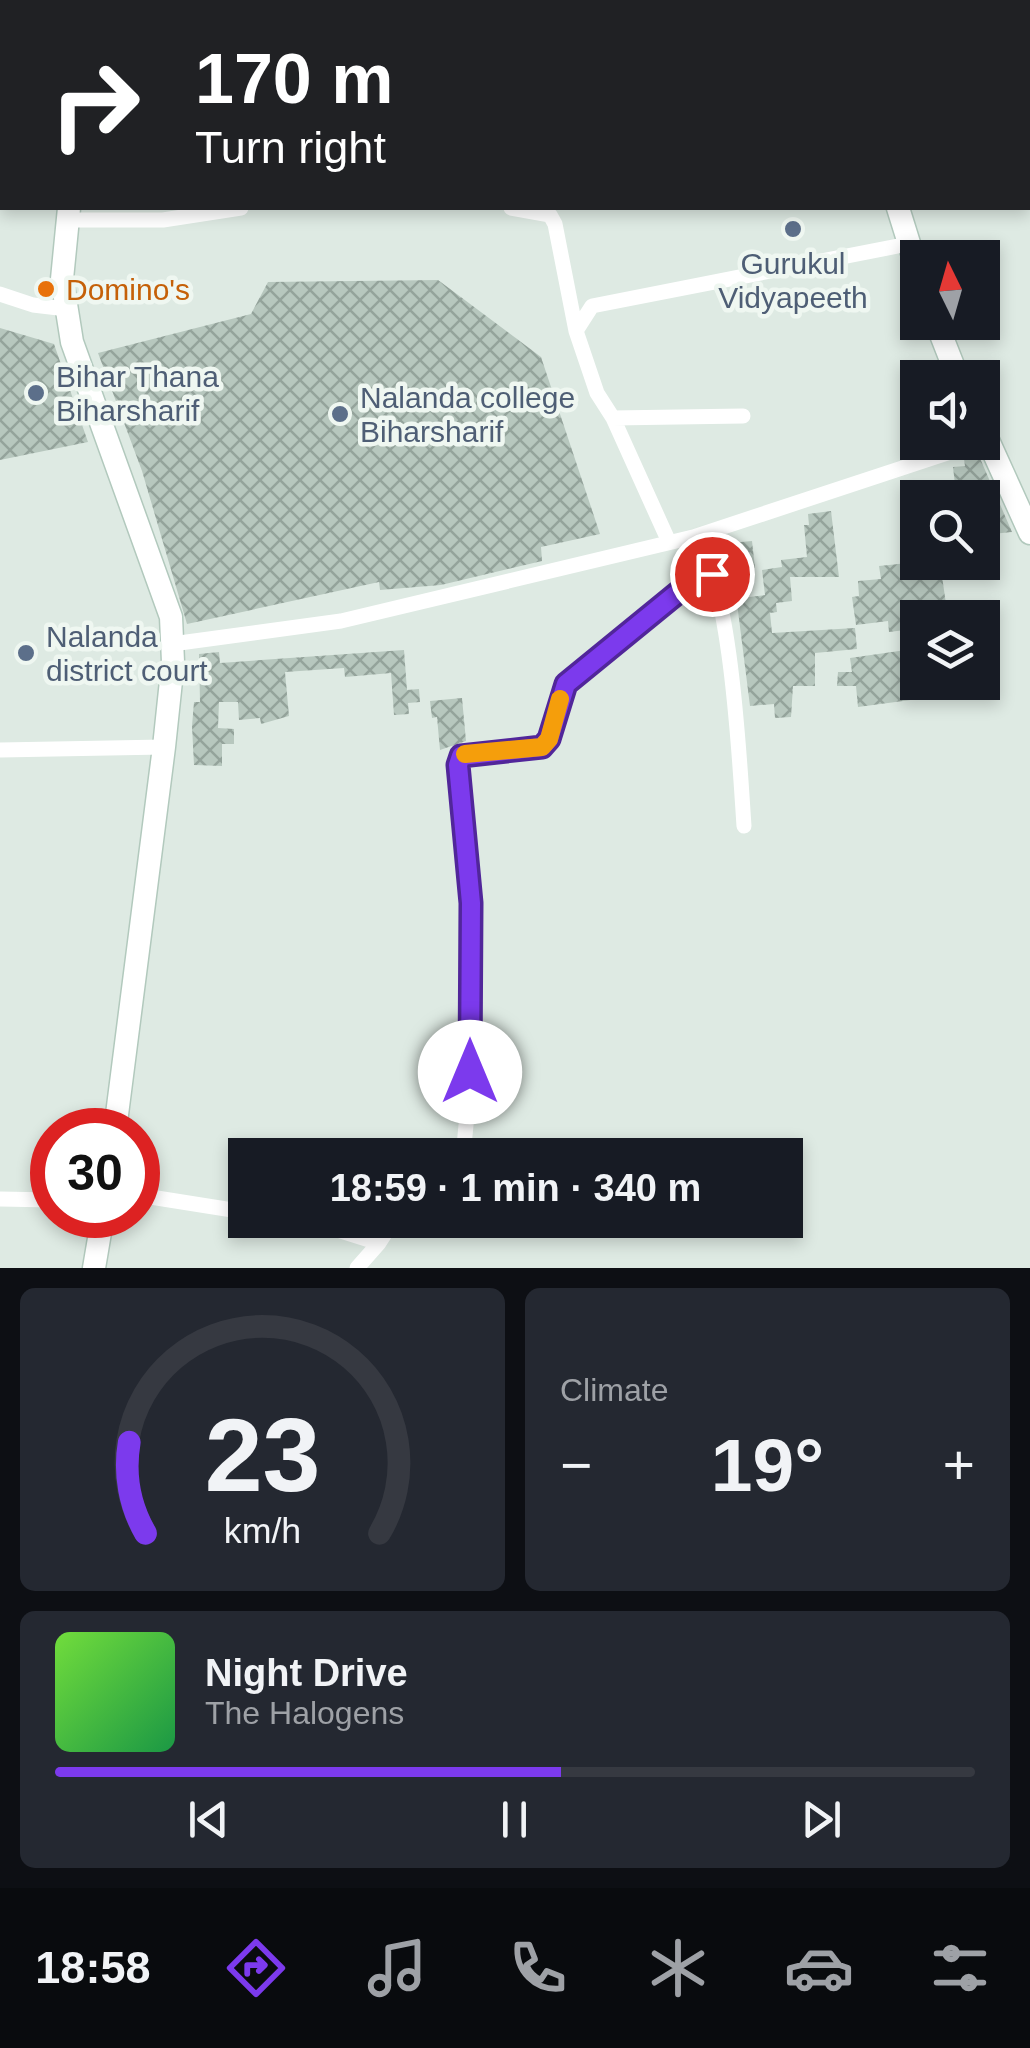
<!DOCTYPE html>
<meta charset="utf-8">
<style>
body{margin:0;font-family:Arial,sans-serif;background:#242831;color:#f1f3f6;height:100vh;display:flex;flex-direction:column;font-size:38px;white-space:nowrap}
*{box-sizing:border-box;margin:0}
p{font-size:32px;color:#9ea1a6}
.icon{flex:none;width:55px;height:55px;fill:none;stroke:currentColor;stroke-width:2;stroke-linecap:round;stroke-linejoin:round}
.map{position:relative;height:1268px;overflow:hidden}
.side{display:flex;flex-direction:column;gap:20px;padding:20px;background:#0d0f14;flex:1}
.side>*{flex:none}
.banner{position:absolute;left:0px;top:0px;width:1030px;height:210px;box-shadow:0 5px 15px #0003;background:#202124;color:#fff;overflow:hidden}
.needle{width:65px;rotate:355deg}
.tools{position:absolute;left:900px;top:240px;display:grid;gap:20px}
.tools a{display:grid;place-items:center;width:100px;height:100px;border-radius:0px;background:#171b24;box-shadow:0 5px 15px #0003;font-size:50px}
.speed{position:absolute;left:30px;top:1108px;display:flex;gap:20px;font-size:50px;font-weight:700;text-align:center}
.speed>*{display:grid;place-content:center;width:130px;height:130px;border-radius:50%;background:#171b24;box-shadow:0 5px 15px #0003;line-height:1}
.speed .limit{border:15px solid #d22;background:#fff;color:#111}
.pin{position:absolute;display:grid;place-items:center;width:85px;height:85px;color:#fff;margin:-42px;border:5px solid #fff;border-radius:50%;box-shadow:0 2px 10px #0007}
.me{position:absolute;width:110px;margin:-55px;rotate:0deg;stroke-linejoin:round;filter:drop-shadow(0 0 8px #0008)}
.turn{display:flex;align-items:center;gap:35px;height:210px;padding:0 30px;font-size:45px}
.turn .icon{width:130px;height:130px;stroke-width:2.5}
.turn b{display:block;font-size:70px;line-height:85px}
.big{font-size:75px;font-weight:700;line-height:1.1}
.side .widget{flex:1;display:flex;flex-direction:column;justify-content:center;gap:15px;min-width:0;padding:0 35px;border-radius:15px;background:#242831}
.side .dial{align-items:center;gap:0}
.dial svg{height:260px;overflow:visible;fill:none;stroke:#363941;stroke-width:7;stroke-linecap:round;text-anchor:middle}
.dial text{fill:#f1f3f6;stroke:none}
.song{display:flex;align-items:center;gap:30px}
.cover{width:120px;height:120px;border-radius:15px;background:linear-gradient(135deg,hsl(100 70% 55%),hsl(140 70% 35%))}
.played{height:10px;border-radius:5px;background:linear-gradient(90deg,#7c3aed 55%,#363941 55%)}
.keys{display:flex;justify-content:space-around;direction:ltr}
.heat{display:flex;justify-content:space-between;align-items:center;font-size:55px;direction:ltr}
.side .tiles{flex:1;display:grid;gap:20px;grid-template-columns:1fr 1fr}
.widget:last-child{grid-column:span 2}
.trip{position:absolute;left:228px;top:1138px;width:575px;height:100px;border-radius:0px;background:#171b24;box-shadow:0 5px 15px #0003;font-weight:700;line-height:100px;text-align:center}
.tabs{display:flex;height:160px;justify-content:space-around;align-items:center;background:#090b0e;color:#9ea1a6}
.tabs .icon{width:70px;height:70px}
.tabs .selected{color:#7c3aed}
.tabs b{font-size:45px;color:#f1f3f6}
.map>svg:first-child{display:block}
</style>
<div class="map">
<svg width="1030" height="1268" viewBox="0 0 1030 1268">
<defs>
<pattern id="building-cross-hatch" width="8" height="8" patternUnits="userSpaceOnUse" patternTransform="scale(2.5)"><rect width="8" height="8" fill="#b7c7be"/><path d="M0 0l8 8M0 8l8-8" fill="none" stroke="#94a39b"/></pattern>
</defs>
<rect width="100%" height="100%" fill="#deeae3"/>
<!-- building -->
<path fill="url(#building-cross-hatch)" d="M 438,280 L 541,357 L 600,534 L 541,547 L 542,561 L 441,585 L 380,590 L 379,582 L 187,624 L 142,471 L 98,353 L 251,314 L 268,282 Z
M 0,328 L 54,344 L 88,442 L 0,460 Z
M 974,456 L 979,456 L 1012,532 L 982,535 L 982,490 L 956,493 L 953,467 L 965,466 L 964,459 Z
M 831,511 L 839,577 L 790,577 L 792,601 L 776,603 L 777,612 L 770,613 L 772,633 L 855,628 L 857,649 L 815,653 L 815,686 L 793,686 L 791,717 L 775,718 L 774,704 L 750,706 L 737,603 L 732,604 L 727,562 L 732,562 L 730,543 L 752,541 L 755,568 L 738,570 L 741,598 L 765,595 L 762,570 L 782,567 L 781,560 L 807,557 L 804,525 L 809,525 L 808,514 Z
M 918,562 L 940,562 L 948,618 L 912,618 L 913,629 L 889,632 L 888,621 L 856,625 L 852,597 L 859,596 L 858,581 L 881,579 L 879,566 Z
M 913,649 L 918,660 L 918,699 L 858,707 L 856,686 L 837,686 L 838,672 L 852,672 L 850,658 Z
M 404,650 L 407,690 L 419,689 L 420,702 L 408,703 L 409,714 L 394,715 L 391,673 L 345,677 L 344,668 L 285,672 L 289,716 L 261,724 L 260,718 L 239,720 L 238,702 L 219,702 L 218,728 L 234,729 L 234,744 L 222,744 L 222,766 L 194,765 L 192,726 L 194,702 L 200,702 L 199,654 L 219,652 L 220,663 Z
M 462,698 L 466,741 L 440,750 L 437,717 L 432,718 L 430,701 Z"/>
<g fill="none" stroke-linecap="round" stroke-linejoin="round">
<defs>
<path id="secondary" d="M 855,0 L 855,2
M 119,2 L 120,0
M 69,208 L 62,279 L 72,342 L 171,617 L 173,662 L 164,747 L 115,1130
M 898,208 L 918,272
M 936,322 L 958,378
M 982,427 L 1030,533
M 94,1268 L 103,1215"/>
</defs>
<!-- secondary casing -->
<use href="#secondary" stroke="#b2c9bd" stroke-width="25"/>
<!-- street -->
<path stroke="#fff" stroke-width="15" d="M 1028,62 L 1030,63
M 0,83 L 2,83
M 1028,160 L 1030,160
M 511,208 L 550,215 L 555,224 L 576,331 L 597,393 L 613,418 L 669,542
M 68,220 L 163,220 L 241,208
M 0,294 L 33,305 L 67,309
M 576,331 L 592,306 L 908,244
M 613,418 L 743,416
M 693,537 L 981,442
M 172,644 L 341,621 L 693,537 C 731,569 740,770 744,826
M 0,750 L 164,747
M 464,1146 C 478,1020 470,892 458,765 L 461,756 L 471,751 L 542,747 L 549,739 L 566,684 L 686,586 L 713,574
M 451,1155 L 464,1146 L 518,1155
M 138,1195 L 245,1212
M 0,1199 L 52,1200
M 306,1220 L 379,1243 L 357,1268
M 379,1243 L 394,1220"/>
<!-- secondary -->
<use href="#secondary" stroke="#fff" stroke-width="22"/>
</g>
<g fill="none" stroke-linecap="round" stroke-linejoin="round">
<defs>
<path id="route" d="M 470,1072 L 471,903 L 458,765 L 461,756 L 542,747 L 549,739 L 566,684 L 686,586 L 712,574"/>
</defs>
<!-- route casing -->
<use href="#route" stroke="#51269a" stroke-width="25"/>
<!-- route -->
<use href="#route" stroke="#7c3aed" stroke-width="18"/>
<!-- slow -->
<path stroke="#f59e0b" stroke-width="18" d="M 465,754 L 542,747 L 549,739 L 560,699"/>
</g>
<!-- markers -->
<g fill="#5c6f8a" stroke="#eff7f1" stroke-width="4">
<circle cx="793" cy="229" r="10"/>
<circle cx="36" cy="393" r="10"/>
<circle cx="340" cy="414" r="10"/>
<circle cx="26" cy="653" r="10"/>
</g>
<circle fill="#e8710a" stroke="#eff7f1" stroke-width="4" cx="46" cy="289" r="10"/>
<g text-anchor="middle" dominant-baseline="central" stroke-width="9" stroke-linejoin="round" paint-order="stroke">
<!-- service labels -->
<g font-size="30" fill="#4e5e75" stroke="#eff7f1" text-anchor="start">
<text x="793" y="263" text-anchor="middle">Gurukul<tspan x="793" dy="34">Vidyapeeth</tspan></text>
<text x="56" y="376">Bihar Thana<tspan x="56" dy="34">Biharsharif</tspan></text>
<text x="360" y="397">Nalanda college<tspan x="360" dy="34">Biharsharif</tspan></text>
<text x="46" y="636">Nalanda<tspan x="46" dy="34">district court</tspan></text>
</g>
<!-- food labels -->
<g font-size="30" fill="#c56008" stroke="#eff7f1" text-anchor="start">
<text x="66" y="289">Domino's</text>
</g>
</g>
</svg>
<div class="tools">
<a><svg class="needle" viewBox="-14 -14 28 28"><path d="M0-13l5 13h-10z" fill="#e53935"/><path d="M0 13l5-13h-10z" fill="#9ea1a6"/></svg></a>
<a><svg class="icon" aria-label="sound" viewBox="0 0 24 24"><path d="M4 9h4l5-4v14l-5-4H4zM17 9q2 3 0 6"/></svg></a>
<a><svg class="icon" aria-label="search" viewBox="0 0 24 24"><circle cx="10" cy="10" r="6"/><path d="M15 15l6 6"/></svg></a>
<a><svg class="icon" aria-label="layers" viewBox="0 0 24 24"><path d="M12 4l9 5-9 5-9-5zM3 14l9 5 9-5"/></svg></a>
</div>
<div class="speed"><div class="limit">30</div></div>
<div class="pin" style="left:712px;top:574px;background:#d93025"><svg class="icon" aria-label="arrive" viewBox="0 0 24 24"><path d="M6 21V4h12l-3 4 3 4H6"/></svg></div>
<svg class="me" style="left:470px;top:1072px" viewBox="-20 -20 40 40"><circle r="19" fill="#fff"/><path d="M0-13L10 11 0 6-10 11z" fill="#7c3aed"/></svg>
<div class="trip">18:59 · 1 min · 340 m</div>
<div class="banner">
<div class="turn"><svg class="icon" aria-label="right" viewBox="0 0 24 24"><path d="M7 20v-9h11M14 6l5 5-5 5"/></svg><div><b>170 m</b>Turn right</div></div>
</div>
</div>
<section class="side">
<div class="tiles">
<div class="widget dial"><svg viewBox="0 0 100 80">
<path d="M14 69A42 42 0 1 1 86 69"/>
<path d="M14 69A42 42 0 0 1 9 41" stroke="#7c3aed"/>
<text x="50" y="56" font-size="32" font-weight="700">23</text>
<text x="50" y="72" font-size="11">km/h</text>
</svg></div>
<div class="widget"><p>Climate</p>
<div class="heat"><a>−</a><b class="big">19°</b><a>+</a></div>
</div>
<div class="widget">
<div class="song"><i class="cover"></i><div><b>Night Drive</b><p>The Halogens</p></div></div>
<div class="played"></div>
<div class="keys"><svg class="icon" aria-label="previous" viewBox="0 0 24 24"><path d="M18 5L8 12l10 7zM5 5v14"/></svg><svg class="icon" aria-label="pause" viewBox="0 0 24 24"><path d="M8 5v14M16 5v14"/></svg><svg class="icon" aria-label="next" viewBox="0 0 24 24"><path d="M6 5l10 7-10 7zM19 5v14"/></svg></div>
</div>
</div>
</section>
<nav class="tabs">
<b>18:58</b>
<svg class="icon selected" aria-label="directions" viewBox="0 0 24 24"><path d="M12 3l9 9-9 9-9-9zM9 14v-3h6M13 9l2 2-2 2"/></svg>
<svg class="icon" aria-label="music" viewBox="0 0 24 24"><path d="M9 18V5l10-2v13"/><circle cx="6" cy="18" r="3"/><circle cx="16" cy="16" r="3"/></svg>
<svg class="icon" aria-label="phone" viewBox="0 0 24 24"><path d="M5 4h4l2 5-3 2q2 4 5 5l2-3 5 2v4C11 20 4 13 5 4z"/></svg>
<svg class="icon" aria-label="climate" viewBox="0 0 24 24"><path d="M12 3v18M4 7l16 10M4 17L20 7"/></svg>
<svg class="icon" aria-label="car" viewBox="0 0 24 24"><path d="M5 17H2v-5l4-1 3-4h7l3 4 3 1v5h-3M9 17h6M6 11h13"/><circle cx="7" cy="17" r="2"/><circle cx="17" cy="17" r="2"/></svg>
<svg class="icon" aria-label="filters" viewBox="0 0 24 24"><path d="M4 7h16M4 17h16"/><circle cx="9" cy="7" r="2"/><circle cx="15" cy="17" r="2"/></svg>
</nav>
